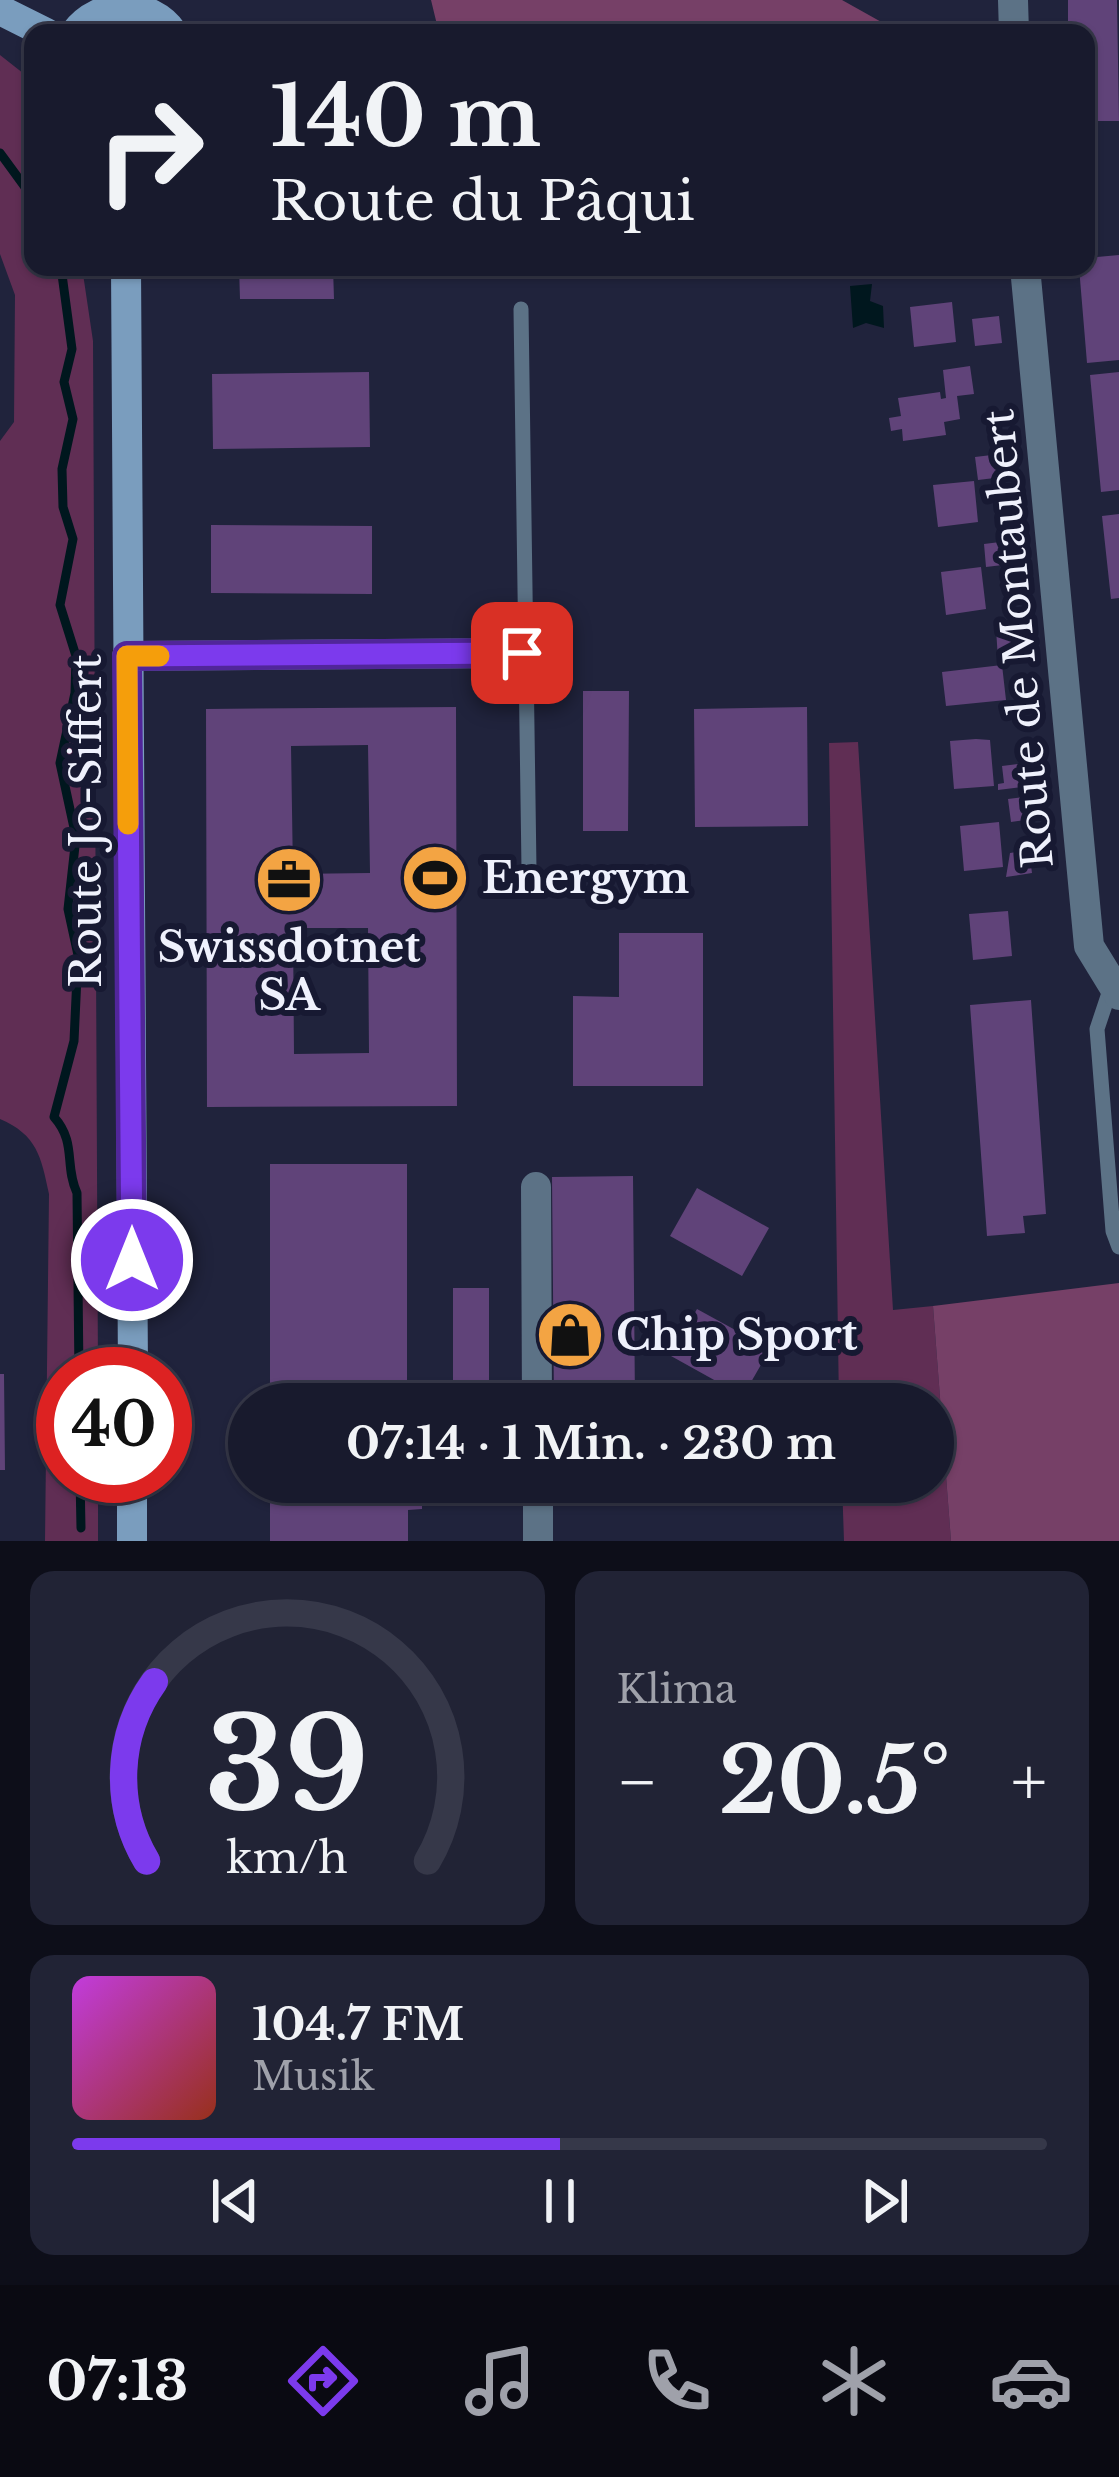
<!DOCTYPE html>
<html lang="de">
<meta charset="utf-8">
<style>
body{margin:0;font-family:"Libre Baskerville",serif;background:#212335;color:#f1f3f6;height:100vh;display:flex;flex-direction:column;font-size:45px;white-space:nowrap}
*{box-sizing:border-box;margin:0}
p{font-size:39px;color:#9fa1aa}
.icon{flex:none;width:66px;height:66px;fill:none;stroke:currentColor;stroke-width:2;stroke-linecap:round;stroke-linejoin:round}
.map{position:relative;height:1541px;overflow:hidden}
.drawer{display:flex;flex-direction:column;gap:30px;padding:30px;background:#0d0e19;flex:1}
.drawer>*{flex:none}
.hud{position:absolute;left:24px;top:24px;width:1071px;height:252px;border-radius:24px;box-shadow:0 3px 9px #0004,0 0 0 3px #363849;background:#181a2d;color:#f1f3f6;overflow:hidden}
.speed{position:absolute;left:36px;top:1347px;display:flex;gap:24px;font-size:60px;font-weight:700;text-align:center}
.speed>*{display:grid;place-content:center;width:156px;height:156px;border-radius:50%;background:#181a2d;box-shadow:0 3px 9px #0004,0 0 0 3px #363849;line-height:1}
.speed .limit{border:18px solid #d22;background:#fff;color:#111}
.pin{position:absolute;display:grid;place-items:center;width:102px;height:102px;color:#fff;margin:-51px;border-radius:24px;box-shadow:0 6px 18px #0006}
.me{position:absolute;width:132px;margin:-66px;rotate:0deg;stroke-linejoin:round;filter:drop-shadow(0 0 9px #0008)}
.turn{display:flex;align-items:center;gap:42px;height:252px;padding:0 48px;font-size:54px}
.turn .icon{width:156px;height:156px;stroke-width:2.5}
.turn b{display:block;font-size:84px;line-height:102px}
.big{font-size:90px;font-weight:800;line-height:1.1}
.drawer .tile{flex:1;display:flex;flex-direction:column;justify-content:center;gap:18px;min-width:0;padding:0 42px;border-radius:24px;background:#212335}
.drawer .dial{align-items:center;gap:0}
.dial svg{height:312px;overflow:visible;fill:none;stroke:#363849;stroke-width:7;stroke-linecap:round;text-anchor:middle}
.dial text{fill:#f1f3f6;stroke:none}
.song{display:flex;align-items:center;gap:36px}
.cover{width:144px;height:144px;border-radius:18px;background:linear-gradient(135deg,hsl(290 70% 55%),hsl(10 70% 35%))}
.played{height:12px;border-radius:6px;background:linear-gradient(90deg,#7c3aed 50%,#363849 50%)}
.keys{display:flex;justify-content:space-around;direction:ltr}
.heat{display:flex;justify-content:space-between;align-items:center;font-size:66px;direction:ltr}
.drawer .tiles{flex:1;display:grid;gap:30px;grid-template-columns:1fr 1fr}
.tile:last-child{grid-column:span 2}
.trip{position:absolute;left:228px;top:1383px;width:726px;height:120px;border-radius:60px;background:#181a2d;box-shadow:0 3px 9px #0004,0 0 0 3px #363849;font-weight:800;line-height:120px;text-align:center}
.dock{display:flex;height:192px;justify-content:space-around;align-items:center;background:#0a0a12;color:#9fa1aa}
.dock .icon{width:84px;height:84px}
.dock .active{color:#7c3aed}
.dock b{font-size:54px;color:#f1f3f6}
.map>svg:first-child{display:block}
</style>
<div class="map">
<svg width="1119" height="1541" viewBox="0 0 1119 1541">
<rect width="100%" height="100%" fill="#20233c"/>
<!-- green -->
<path fill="#602e54" d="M 0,55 L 33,81 L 33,267 L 82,267 L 93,341 L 98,1374 L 63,1374 L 63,1476 L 98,1476 L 98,1541 L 45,1541 L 49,1194 C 41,1156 37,1135 0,1119 L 0,441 L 14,422 L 15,295 L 0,254 Z
M 858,742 L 893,1310 L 933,1306 L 951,1541 L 844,1541 L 842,1482 L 933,1482 L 933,1404 L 839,1404 L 829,743 Z"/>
<!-- forest -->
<path fill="#764067" d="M 431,0 L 842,0 L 901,33 L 439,33 Z
M 1119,1283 L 1119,1541 L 951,1541 L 933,1306 Z"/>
<!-- water -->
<path fill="#00171e" d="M 872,284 L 870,301 L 883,306 L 884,328 L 866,323 L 853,328 L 850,286 Z"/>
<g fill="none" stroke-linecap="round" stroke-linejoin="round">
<!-- stream -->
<path stroke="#00171e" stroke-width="9" d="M 0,153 L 33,198
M 61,267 L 72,349 L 64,382 L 73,419 L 62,469 L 63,507 L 73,539 L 60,605 L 76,656 L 75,693 L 60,763 L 76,837 L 68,909 L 78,955 L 74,1041 L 54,1117 C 77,1143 64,1165 77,1193 L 79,1374
M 80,1476 L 81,1528"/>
</g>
<!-- building -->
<path fill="#604379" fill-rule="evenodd" d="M 1068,0 L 1117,0 L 1119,121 L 1086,121 L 1086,33 L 1068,33 Z
M 1119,255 L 1119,360 L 1087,363 L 1079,267 L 1086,267 L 1086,258 Z
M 239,267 L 333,267 L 334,299 L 240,299 Z
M 952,302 L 956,342 L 914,347 L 910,307 Z
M 999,316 L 1002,343 L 975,346 L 972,319 Z
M 970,366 L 974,394 L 957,396 L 960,419 L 944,422 L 946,435 L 903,441 L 902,429 L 891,431 L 889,418 L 901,416 L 898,398 L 940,392 L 941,399 L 946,398 L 943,370 Z
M 369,372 L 370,447 L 213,449 L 212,374 Z
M 1119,372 L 1119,490 L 1101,492 L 1090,375 Z
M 1000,454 L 1003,477 L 978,480 L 975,457 Z
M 974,481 L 978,522 L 938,527 L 933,485 Z
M 1119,514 L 1119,598 L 1111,599 L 1102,516 Z
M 211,525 L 372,526 L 372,594 L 211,593 Z
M 1008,541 L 1011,564 L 986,567 L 984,544 Z
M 981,567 L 986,609 L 946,615 L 941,572 Z
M 1029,626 L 1031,658 L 998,660 L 996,628 Z
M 1002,665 L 1006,700 L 946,706 L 942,672 Z
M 583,691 L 629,691 L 628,831 L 583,831 Z
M 456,707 L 457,1106 L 207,1107 L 206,709 ZM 368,745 L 370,873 L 293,874 L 291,746 ZM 293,928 L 368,928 L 369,1053 L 294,1054 Z
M 807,707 L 808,826 L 695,827 L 694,709 Z
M 976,739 L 990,740 L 994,786 L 954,789 L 950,741 Z
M 1018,764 L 1022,787 L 998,790 L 998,784 L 1004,783 L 1002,766 Z
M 1032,796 L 1034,819 L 1011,822 L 1008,799 Z
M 999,822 L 1003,867 L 964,871 L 960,826 Z
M 1029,850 L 1032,873 L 1006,877 L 1010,853 Z
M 1008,911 L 1012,956 L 973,960 L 969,914 Z
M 619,933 L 703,933 L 703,1086 L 573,1086 L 573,996 L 619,997 Z
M 1031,1000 L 1046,1214 L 1023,1216 L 1025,1233 L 987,1236 L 970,1005 Z
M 270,1164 L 407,1164 L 407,1404 L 270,1404 Z
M 633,1176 L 635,1404 L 554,1404 L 552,1177 Z
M 697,1188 L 769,1228 L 742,1276 L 670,1236 Z
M 453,1288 L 489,1288 L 489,1404 L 453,1404 Z
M 697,1309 L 770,1349 L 743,1396 L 671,1356 Z
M 0,1374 L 4,1374 L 5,1470 L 0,1470 Z
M 270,1482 L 422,1482 L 422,1509 L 408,1510 L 408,1541 L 270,1541 Z
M 454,1482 L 490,1482 L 490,1499 L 454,1500 Z"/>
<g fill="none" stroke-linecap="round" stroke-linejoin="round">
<!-- lane -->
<path stroke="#5c7286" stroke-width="15" d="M 521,309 L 529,869
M 1111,987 L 1097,1029 L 1113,1231 L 1119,1247"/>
<!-- street -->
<path stroke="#5c7286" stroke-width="30" d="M 1013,0 L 1014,33
M 1025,267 L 1089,946 L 1119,995
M 127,656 L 522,653
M 536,1187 L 537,1404
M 538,1482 L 538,1541"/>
<!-- secondary -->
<path stroke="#7a9dbe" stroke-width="30" d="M 0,10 L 46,33
M 75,33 C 99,0 151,0 173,33
M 126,267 L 133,1374
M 132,1541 L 132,1476"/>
</g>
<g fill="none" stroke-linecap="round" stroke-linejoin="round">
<defs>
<path id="route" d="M 132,1260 L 127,656 L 522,653"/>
</defs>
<!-- route casing -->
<use href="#route" stroke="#51269a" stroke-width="30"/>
<!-- route -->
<use href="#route" stroke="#7c3aed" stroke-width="21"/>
<!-- slow -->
<path stroke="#f59e0b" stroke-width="21" d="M 128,824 L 127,656 L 159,656"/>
</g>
<!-- icons -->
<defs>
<symbol id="stadium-disc" viewBox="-11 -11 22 22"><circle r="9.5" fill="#f3a443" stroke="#171932"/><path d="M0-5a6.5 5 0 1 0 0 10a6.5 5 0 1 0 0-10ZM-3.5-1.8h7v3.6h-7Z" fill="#111"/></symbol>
<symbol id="office-disc" viewBox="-11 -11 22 22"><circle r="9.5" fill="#f3a443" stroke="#171932"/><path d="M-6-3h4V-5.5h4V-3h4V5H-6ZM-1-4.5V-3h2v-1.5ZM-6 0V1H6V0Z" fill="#111"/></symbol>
<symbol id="shop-disc" viewBox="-11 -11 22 22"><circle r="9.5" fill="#f3a443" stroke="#171932"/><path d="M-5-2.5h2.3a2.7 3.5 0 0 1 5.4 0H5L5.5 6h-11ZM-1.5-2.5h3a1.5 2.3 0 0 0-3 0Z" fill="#111"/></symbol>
</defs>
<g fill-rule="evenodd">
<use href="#stadium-disc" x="397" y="840" width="76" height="76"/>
<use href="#office-disc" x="251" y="842" width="76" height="76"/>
<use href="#shop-disc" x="532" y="1297" width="76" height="76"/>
</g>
<g text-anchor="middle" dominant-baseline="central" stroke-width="12" stroke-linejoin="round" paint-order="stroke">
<!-- street labels -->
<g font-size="42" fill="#eff1fc" stroke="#171932">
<text transform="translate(1018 639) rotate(-95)">Route de Montaubert</text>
<text transform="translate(86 821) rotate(-90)">Route Jo-Siffert</text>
</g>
<!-- poi labels -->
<g font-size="42" font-weight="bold" fill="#eff1fc" stroke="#171932" text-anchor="start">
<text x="482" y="878">Energym</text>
<text x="289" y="947" text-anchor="middle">Swissdotnet<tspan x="289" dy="48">SA</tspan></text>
<text x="616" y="1335">Chip Sport</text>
</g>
</g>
</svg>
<div class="speed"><div class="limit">40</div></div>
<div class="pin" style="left:522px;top:653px;background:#d93025"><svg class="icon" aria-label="arrive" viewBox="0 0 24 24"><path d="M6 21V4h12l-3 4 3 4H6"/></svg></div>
<svg class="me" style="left:132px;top:1260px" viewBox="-20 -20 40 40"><circle r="17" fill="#7c3aed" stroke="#fff" stroke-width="3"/><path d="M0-11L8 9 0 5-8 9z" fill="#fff"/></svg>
<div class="trip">07:14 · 1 Min. · 230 m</div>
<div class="hud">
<div class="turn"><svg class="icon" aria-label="right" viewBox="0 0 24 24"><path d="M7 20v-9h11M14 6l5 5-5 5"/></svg><div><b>140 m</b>Route du Pâqui</div></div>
</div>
</div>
<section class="drawer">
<div class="tiles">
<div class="tile dial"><svg viewBox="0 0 100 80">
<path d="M14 69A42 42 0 1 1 86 69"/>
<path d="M14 69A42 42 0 0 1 16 23" stroke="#7c3aed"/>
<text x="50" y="56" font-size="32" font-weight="700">39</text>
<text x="50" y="72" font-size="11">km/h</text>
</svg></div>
<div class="tile"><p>Klima</p>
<div class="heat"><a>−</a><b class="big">20.5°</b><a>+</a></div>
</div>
<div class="tile">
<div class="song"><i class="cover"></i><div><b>104.7 FM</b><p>Musik</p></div></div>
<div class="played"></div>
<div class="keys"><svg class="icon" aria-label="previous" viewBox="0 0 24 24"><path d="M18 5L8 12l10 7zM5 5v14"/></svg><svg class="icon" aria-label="pause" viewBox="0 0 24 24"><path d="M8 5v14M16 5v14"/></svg><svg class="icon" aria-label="next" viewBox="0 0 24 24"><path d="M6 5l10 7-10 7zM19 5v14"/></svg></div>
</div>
</div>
</section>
<nav class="dock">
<b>07:13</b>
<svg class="icon active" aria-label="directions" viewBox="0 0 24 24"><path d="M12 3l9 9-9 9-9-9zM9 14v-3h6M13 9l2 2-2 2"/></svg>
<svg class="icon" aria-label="music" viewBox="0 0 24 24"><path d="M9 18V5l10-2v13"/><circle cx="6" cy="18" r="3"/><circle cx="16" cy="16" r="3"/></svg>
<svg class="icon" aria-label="phone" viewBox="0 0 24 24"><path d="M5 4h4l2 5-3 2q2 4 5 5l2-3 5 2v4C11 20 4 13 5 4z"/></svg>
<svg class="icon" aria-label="climate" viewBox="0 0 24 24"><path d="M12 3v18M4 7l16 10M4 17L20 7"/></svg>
<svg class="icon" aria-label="car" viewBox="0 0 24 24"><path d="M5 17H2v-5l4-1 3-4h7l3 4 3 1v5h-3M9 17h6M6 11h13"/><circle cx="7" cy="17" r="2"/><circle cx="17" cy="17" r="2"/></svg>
</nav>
